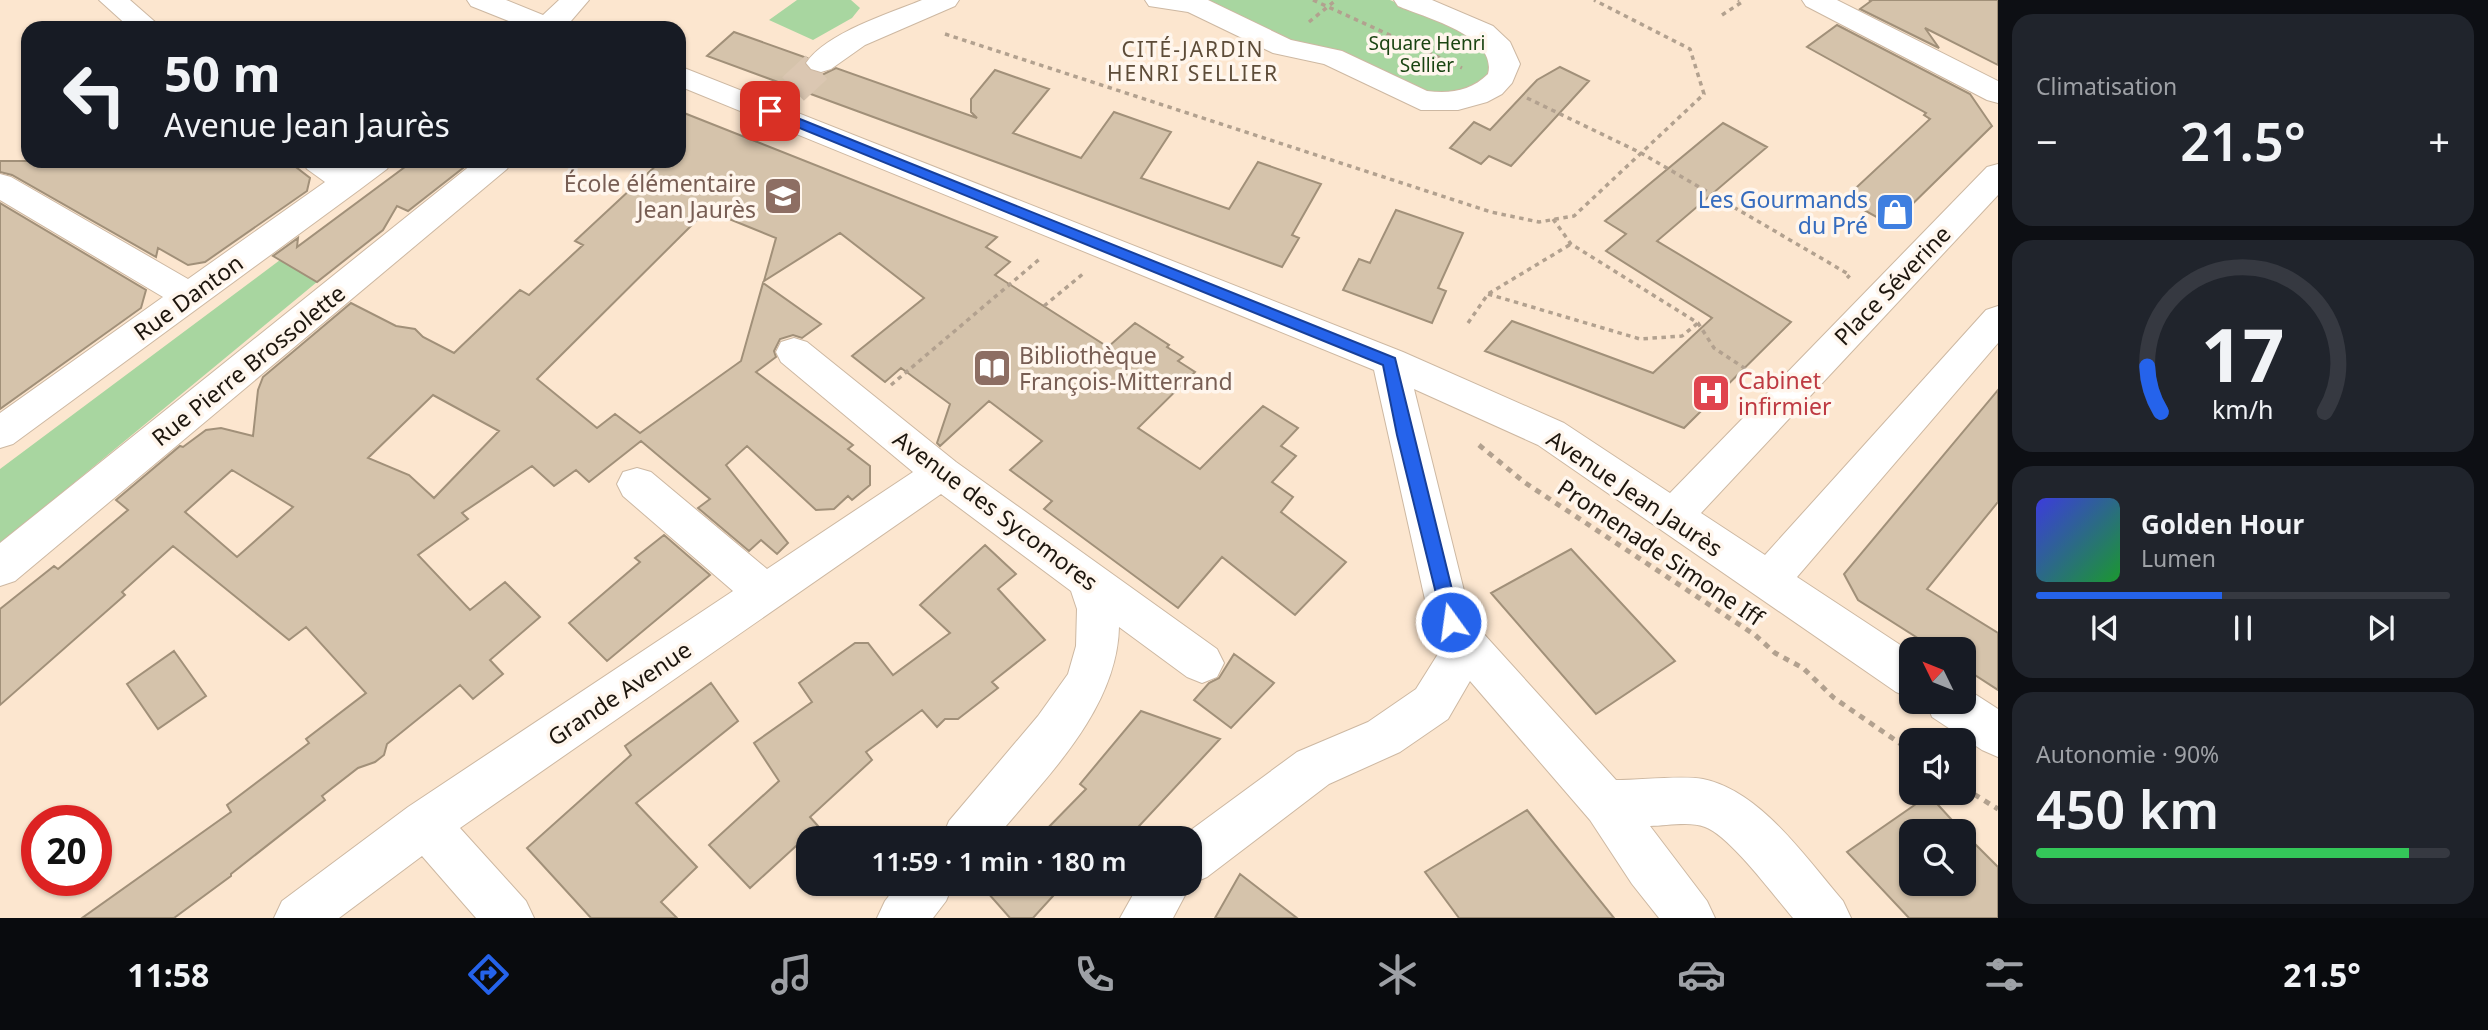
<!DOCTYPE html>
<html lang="fr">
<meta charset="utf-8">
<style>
body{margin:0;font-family:"Noto Sans",sans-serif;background:#20242c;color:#f1f3f6;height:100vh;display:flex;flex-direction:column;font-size:26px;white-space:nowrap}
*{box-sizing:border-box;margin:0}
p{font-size:23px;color:#9ea1a6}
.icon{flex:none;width:38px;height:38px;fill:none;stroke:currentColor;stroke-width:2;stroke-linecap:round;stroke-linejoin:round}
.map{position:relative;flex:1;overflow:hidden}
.sheet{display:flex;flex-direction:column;gap:14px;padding:14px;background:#0d0f14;width:490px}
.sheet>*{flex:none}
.top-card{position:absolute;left:21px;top:21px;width:665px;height:147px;border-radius:21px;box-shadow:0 2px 5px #0004;background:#171b24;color:#f1f3f6;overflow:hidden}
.needle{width:46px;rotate:313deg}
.fabs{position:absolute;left:1899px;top:637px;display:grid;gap:14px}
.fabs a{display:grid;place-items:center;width:77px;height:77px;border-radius:14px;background:#171b24;box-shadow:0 2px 5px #0004;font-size:35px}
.speed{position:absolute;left:21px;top:805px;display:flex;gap:14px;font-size:35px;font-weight:700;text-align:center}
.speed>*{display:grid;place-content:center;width:91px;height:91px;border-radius:50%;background:#171b24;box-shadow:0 2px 5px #0004;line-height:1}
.speed .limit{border:10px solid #d22;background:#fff;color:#111}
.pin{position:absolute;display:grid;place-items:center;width:60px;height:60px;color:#fff;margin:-30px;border-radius:14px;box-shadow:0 4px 10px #0006}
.me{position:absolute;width:77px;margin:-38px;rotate:346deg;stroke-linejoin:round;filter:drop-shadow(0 0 5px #0008)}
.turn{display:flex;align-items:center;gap:24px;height:147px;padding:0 28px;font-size:32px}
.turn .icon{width:91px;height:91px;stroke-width:2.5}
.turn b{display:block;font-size:49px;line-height:60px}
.big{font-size:52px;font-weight:600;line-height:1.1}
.sheet .widget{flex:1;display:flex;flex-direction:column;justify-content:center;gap:10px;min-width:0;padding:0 24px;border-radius:21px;background:#20242c}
.sheet .dial{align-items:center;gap:0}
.dial svg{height:182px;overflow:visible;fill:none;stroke:#363941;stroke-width:7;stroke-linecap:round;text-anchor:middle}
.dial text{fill:#f1f3f6;stroke:none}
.song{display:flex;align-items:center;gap:21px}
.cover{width:84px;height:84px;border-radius:10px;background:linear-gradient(135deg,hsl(240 70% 55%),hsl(130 70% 35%))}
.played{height:7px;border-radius:4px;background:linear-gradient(90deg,#2563eb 45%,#363941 45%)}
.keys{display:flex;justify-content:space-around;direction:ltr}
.heat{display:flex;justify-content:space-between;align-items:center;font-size:38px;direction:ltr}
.charge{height:10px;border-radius:5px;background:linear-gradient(90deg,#34c759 90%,#363941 0)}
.trip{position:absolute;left:796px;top:826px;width:406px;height:70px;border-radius:21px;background:#171b24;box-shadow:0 2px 5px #0004;font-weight:600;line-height:70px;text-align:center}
.dock{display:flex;height:112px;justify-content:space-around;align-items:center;background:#090b0e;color:#9ea1a6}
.dock .icon{width:49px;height:49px}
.dock .current{color:#2563eb}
.dock b{font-size:32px;color:#f1f3f6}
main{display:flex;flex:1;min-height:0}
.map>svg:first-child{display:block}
</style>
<main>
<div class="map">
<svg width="1998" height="918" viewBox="0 0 1998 918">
<rect width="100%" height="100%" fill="#fce6cf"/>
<!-- green -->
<path fill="#a8d6a0" d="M 797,0 L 851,0 L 860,8 L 852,18 L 813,40 L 769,20 Z
M 1196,0 L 1390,0 L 1490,44 L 1488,80 L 1470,91 L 1437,97 L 1303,47 Z
M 280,260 L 317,282 L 0,544 L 0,469 Z"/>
<!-- building -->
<path fill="#d5c3ab" stroke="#a19079" stroke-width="2" fill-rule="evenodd" d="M 1869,0 L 1998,0 L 1998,65 L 1925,28 L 1939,48 L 1860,9 L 1871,1 Z
M 1837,25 L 1970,94 L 1992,126 L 1891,225 L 1844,199 L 1930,119 L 1924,115 L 1926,113 L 1807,47 Z
M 734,32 L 807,58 L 803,63 L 810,72 L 822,75 L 836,68 L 977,118 L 971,112 L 971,99 L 995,70 L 1049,89 L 1013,133 L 1081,158 L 1114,112 L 1171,132 L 1141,178 L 1229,209 L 1258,162 L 1321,184 L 1292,235 L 1299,238 L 1282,267 L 707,56 Z
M 1560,67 L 1589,81 L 1511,166 L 1489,156 L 1481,164 L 1450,148 L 1474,122 L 1490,130 L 1537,80 Z
M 679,111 L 997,237 L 986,247 L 1010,262 L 995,275 L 1108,347 L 1135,323 L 1169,345 L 1167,347 L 1183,357 L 1178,361 L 1195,372 L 1138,428 L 1200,469 L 1263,406 L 1298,428 L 1281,446 L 1296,456 L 1272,482 L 1293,497 L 1281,512 L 1346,562 L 1295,615 L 1222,557 L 1178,608 L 1044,509 L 1052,501 L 1010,470 L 1042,441 L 989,401 L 940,446 L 937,443 L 950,404 L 901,368 L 885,382 L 852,356 L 924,298 L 840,233 L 764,281 L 776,238 L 707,210 L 537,379 L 597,428 L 615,414 L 640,433 L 741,361 L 763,283 L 821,324 L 802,338 L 793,335 L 780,339 L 774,351 L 776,357 L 756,372 L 853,445 L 848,449 L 870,466 L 870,485 L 852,500 L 848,496 L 834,509 L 816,510 L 747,446 L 726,465 L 788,543 L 777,554 L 761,540 L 749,551 L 698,508 L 710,499 L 641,441 L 589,482 L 576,470 L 554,486 L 532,466 L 462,513 L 468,519 L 418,555 L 470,610 L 505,582 L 540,617 L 490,660 L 503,674 L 473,699 L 460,685 L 387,744 L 384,755 L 375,762 L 358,768 L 322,796 L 325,800 L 231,874 L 231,876 L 174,918 L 82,918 L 231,812 L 227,805 L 309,743 L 306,739 L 366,693 L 306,627 L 289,640 L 173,546 L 122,592 L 125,595 L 0,705 L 0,609 L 54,566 L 58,569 L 128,510 L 116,500 L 180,446 L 183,447 L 206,430 L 221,428 L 253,436 L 258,390 L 263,377 L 351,303 L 396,326 L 415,329 L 423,337 L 454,353 L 520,290 L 529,295 L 583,245 L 575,241 L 661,161 L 679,161 ZM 433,395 L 499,431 L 434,498 L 409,475 L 368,458 ZM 232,470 L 293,507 L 237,557 L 185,512 Z
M 1723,123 L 1767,147 L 1657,241 L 1791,322 L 1684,428 L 1485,351 L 1512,321 L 1653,373 L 1712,318 L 1606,251 L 1626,234 L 1605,221 Z
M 0,161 L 288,161 L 310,178 L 307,191 L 205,262 L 188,265 L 158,248 L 156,257 L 12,175 L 0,172 Z
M 413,161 L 472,161 L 408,211 L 397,206 L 383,230 L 317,282 L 273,256 L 298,238 L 297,247 Z
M 0,203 L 146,290 L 141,308 L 0,409 Z
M 1396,210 L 1463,233 L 1438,288 L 1446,291 L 1432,323 L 1343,290 L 1359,259 L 1370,263 Z
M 1998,390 L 1998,502 L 1927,589 L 1998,633 L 1998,690 L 1964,668 L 1964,649 L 1935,649 L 1858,600 L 1844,574 Z
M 664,535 L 710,575 L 607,661 L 569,623 L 640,562 L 635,558 Z
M 985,545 L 1016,574 L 998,589 L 1045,640 L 992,682 L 998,688 L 958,719 L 945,719 L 937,727 L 922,710 L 866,752 L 872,760 L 810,817 L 818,826 L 750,888 L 709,845 L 779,781 L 754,743 L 812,702 L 799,683 L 855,643 L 868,643 L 893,675 L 950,633 L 920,605 Z
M 1571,549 L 1675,661 L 1596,714 L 1491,593 Z
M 174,651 L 206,696 L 158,729 L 127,684 Z
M 1234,654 L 1274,683 L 1231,728 L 1194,700 L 1209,683 L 1219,678 Z
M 711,683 L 738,721 L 636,803 L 697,867 L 661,902 L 677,918 L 591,918 L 527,848 L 631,755 L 625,746 Z
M 1141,711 L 1220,739 L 1128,838 L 1022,838 L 1029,830 L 1038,838 L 1086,789 L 1080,784 Z
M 1929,795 L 1962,831 L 1911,831 L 1911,884 L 1964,884 L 1964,833 L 1998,867 L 1998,918 L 1909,918 L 1847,852 Z
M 1527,810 L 1614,918 L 1459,918 L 1425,872 Z
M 1240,874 L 1297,918 L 1215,918 Z
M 980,884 L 1064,884 L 1033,918 L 1010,918 Z"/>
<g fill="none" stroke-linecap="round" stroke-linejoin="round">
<!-- minor-tunnel -->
<path stroke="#dbc7b2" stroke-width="32" stroke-dasharray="32 16" stroke-linecap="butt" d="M 793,89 L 821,63"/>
<defs>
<path id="minor" d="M 99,0 L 130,0 L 162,28 L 130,28 Z
M 467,0 L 506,0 L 543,15 L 559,0 L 589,0 L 565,28 L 526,28 L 471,6 Z
M 922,0 L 959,0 L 955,6 L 865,45 L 831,69 L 821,72 L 811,69 L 806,63 C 826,33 888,14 922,0 Z
M 1145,0 L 1208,0 L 1291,40 L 1342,51 L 1427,91 C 1450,94 1471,91 1488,74 C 1498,36 1426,18 1398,6 L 1394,0 L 1432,0 L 1493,26 L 1510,42 L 1520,64 L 1512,83 L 1502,94 L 1487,102 L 1458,110 L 1421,110 L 1324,64 L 1273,53 L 1188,12 L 1149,6 Z
M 1802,0 L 1837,0 L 1998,81 L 1998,103 L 1987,100 L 1806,6 Z
M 679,66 L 1403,352 L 1564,423 L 1670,493 L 1987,167 L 1998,164 L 1998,195 L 1701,513 L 1765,555 L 1986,310 L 1998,306 L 1998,343 L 1797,577 L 1911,652 L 1911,698 L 1896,692 L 1538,445 L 1414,389 L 1470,615 L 1482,632 L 1616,780 C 1638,780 1684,775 1703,779 C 1761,791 1806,858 1843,901 L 1851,918 L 1793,918 C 1774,896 1730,836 1705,827 C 1689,821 1666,826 1650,826 L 1707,901 L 1715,918 L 1659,918 L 1632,884 L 1590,820 L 1470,681 L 1448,719 L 1400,752 L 1329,784 L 1207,877 L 1191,884 L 1173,918 L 1120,918 L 1139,884 L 1190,884 L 1190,838 L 1180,838 L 1297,752 L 1368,722 L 1416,689 L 1443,646 L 1430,622 L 1374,370 L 679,86 Z
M 302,161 L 340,161 L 347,166 L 354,161 L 392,161 L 387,169 L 359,190 L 13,444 L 0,448 L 0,413 L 163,297 L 0,200 L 0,174 L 11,177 L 188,279 L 325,182 L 307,169 Z
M 476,161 L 512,161 L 507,169 L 15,581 L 0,586 L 0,543 Z
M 794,338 L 807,342 L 956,462 L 1217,649 L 1224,663 L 1217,677 L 1202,683 L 1187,677 L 1119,627 C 1117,710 1046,777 996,838 L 942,838 L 949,821 L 1038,716 L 1068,674 L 1076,646 L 1077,609 L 1071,591 L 941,494 L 460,828 L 526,901 L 534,918 L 476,918 L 422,856 L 339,918 L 274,918 L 282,901 L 408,807 L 733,591 L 623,496 L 617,484 L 623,472 L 637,468 L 651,472 L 767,569 L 913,472 L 781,362 L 776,352 L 781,342 Z
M 1964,687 L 1998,709 L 1998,757 L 1982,750 L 1932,717 L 1926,702 L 1964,702 Z
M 898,884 L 953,884 L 946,901 L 933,918 L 877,918 L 885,901 Z"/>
</defs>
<!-- minor casing -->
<use href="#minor" stroke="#cdb8a2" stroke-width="2"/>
<!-- path-far1 -->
<path stroke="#b2a18f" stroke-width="3.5" stroke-dasharray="4.5 4.5" stroke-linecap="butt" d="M 1313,0 L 1462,68
M 1722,15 L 1742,2 L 1738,0
M 1309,22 L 1336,0
M 945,34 L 1491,212 L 1539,222 L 1574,216 L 1704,94 L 1690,49 L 1594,0
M 1527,98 L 1641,153 L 1850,275 L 1847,278
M 1553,219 L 1571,244 L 1698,323 L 1714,348 L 1755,375
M 1488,294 L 1640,339 L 1682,336 L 1698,323
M 1044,306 L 1084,273
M 1468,323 L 1488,294 L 1571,244
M 891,385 L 1042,257"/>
<!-- path -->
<path stroke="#b2a18f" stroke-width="5" stroke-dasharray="6 6" stroke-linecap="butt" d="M 1479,445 L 1524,482 L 1755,635 L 1775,653 L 1803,668 L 1834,698 L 1911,751
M 1964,788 L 1998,809"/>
<!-- minor -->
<use href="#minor" fill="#fff" fill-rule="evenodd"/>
</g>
<!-- route -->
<path fill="#2563eb" stroke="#184099" stroke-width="2" d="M 770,107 L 1395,358 L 1460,622 L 1458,627 L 1451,630 L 1445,627 L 1443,622 L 1397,435 L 1383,365 L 765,114 L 763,111 Z"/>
<!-- icons -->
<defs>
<symbol id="school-square" viewBox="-11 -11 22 22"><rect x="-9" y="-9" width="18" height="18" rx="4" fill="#8d6e63" stroke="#fff6ed"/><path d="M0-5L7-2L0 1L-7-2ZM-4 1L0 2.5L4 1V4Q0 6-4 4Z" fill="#fff"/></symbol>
<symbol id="shop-square" viewBox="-11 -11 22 22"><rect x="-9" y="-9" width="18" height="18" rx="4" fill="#3f7fe0" stroke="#fff6ed"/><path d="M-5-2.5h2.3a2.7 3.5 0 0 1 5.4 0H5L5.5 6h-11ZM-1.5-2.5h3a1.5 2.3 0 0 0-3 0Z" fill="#fff"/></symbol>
<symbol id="library-square" viewBox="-11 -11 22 22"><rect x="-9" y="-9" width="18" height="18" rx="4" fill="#8d6e63" stroke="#fff6ed"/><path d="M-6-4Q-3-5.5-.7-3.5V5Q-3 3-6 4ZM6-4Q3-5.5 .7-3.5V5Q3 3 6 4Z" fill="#fff"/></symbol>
<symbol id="hospital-square" viewBox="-11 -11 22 22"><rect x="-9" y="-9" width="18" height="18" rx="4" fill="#e0444e" stroke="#fff6ed"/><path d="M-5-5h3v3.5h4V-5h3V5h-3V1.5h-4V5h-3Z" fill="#fff"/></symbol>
</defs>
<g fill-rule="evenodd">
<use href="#school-square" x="761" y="174" width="44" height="44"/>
<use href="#shop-square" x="1873" y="190" width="44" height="44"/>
<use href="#library-square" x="970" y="346" width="44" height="44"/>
<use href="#hospital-square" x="1689" y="371" width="44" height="44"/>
</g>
<g text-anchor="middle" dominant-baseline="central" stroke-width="7" stroke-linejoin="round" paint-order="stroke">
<!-- far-park labels -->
<g font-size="19" fill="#1a4412" stroke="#fff6ed">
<text x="1427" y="43">Square Henri<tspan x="1427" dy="22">Sellier</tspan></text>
</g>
<!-- far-neighbourhood labels -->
<g font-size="21" letter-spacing="2" fill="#5d4c38" stroke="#fff6ed">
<text x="1193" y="49">CITÉ-JARDIN<tspan x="1193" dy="24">HENRI SELLIER</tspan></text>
</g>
<!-- education labels -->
<g font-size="23" fill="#785e54" stroke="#fff6ed" text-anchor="end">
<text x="756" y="183">École élémentaire<tspan x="756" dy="26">Jean Jaurès</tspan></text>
<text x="1019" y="355" text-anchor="start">Bibliothèque<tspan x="1019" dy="26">François-Mitterrand</tspan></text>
</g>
<!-- shop labels -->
<g font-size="23" fill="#366cbe" stroke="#fff6ed" text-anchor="end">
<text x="1868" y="199">Les Gourmands<tspan x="1868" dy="26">du Pré</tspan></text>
</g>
<!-- street labels -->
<g font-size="23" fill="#1d160e" stroke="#fff6ed">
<text transform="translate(1892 285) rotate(-46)">Place Séverine</text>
<text transform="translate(188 297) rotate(-36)">Rue Danton</text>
<text transform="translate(248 365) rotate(-39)">Rue Pierre Brossolette</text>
<text transform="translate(1635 493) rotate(34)">Avenue Jean Jaurès</text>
<text transform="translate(996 510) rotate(37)">Avenue des Sycomores</text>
<text transform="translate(1661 552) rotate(34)">Promenade Simone Iff</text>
<text transform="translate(619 693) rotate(-34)">Grande Avenue</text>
</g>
<!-- health labels -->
<g font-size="23" fill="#be3a42" stroke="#fff6ed" text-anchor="start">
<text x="1738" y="380">Cabinet<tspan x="1738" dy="26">infirmier</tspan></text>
</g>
</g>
</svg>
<div class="fabs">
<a><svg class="needle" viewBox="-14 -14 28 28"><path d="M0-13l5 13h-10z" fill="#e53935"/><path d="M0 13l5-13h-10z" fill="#9ea1a6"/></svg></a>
<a><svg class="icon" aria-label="sound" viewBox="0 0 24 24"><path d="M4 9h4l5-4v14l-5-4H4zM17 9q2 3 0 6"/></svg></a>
<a><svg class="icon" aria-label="search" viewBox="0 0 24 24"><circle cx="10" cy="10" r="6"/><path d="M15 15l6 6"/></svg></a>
</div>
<div class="speed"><div class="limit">20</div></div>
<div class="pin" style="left:770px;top:111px;background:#d93025"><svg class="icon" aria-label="arrive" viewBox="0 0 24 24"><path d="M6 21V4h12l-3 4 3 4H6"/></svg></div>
<svg class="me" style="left:1451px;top:622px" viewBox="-20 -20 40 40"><circle r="17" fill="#2563eb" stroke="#fff" stroke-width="3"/><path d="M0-11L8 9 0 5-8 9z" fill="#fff"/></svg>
<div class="trip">11:59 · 1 min · 180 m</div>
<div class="top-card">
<div class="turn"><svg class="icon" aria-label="left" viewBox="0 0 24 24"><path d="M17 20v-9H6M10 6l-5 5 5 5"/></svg><div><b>50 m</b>Avenue Jean Jaurès</div></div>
</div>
</div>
<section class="sheet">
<div class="widget"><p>Climatisation</p>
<div class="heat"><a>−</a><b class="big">21.5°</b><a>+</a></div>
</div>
<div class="widget dial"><svg viewBox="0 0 100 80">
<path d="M14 69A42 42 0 1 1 86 69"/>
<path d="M14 69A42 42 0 0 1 8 49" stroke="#2563eb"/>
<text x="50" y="56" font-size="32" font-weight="700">17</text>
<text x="50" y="72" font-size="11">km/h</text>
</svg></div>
<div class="widget">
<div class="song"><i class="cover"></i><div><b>Golden Hour</b><p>Lumen</p></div></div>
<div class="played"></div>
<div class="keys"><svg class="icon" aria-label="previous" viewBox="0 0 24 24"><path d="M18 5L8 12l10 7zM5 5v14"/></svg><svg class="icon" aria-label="pause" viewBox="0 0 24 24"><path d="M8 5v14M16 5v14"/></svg><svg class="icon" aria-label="next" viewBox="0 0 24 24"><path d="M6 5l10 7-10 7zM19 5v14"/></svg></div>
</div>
<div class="widget"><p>Autonomie · 90%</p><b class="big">450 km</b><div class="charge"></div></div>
</section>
</main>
<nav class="dock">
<b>11:58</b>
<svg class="icon current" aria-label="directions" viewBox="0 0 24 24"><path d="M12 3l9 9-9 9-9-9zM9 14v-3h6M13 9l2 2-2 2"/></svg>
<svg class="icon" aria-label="music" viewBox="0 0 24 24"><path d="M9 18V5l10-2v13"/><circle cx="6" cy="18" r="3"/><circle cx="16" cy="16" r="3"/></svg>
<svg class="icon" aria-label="phone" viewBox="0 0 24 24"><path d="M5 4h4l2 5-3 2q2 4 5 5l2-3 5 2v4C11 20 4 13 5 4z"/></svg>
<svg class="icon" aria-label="climate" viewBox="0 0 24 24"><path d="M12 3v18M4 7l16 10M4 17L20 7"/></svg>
<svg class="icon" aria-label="car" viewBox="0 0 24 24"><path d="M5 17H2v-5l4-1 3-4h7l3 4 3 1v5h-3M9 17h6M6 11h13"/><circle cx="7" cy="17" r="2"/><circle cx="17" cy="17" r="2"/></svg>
<svg class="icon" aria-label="filters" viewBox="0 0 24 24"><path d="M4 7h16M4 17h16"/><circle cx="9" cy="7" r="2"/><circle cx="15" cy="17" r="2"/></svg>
<b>21.5°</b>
</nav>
